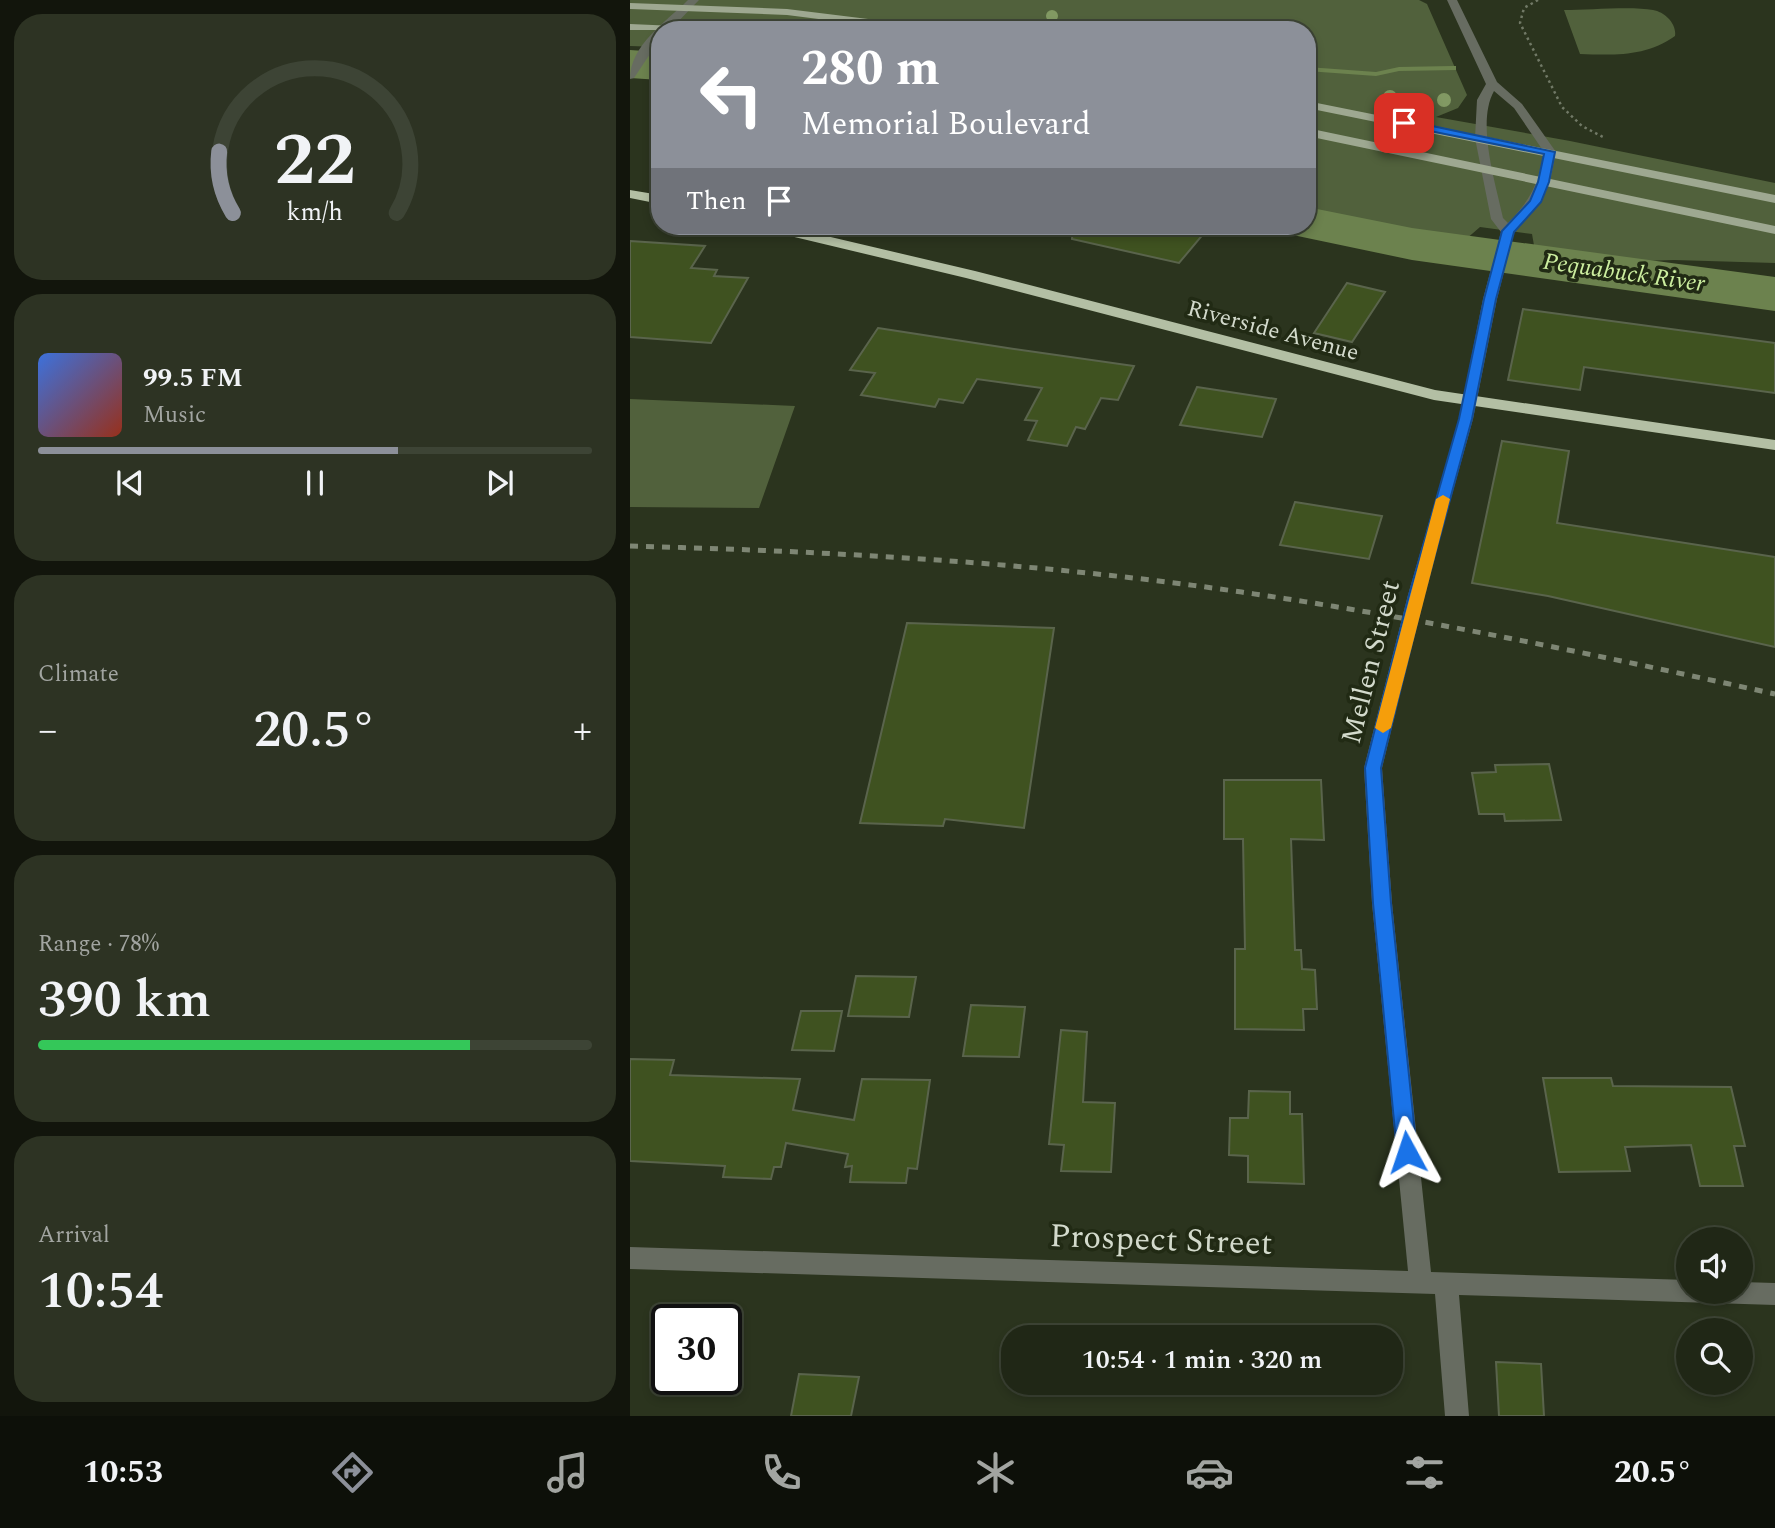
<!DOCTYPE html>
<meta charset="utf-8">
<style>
body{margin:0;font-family:Spectral,serif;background:#2d3323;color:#f1f3f6;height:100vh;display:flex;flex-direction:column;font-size:26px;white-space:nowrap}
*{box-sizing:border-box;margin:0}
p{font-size:23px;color:#a2a5a1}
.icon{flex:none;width:38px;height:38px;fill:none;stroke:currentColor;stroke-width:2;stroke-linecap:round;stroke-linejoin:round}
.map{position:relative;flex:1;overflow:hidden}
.drawer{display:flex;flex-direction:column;gap:14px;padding:14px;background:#12150c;width:630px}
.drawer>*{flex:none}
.banner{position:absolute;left:21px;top:21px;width:665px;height:214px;border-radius:28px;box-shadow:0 4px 10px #0003,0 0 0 2px #3d4435;background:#8c9099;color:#fff;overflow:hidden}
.tools{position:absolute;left:1046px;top:1227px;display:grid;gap:14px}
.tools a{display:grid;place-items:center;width:77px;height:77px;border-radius:50%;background:#202716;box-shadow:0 4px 10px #0003,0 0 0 2px #3d4435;font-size:35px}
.speed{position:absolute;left:21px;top:1304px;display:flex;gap:14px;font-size:35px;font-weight:700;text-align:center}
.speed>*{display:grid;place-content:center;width:91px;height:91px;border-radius:50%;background:#202716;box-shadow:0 4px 10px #0003,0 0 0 2px #3d4435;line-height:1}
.speed .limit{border:4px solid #111;border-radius:10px;background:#fff;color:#111}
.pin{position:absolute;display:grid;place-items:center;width:60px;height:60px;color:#fff;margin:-30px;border-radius:14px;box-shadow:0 4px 10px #0006}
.me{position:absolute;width:77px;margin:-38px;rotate:355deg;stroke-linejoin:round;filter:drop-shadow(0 0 5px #0008)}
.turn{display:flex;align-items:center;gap:24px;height:147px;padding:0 35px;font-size:32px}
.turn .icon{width:91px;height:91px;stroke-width:2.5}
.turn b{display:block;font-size:49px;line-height:60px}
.then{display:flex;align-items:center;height:66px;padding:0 35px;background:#0003;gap:14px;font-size:26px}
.big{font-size:52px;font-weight:600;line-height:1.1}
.drawer .card{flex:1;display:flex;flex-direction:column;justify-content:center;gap:10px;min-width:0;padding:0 24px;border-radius:28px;background:#2d3323}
.drawer .dial{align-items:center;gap:0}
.dial svg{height:182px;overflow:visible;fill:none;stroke:#3d4435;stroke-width:7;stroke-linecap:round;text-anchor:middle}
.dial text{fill:#f1f3f6;stroke:none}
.song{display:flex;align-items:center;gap:21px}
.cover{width:84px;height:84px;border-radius:10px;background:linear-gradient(135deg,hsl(220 70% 55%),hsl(10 70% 35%))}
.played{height:7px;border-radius:4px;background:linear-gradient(90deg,#8c9099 65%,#3d4435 65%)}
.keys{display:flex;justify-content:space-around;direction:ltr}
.heat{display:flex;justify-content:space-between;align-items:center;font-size:38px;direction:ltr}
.charge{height:10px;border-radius:5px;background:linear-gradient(90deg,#34c759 78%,#3d4435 0)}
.trip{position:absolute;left:371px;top:1325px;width:402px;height:70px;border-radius:28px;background:#202716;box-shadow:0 4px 10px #0003,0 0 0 2px #3d4435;font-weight:600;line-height:70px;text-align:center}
.tabs{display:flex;height:112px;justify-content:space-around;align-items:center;background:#0d1009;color:#a2a5a1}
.tabs .icon{width:49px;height:49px}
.tabs .selected{color:#8c9099}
.tabs b{font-size:32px;color:#f1f3f6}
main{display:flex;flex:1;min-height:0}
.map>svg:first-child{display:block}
</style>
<main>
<section class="drawer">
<div class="card dial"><svg viewBox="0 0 100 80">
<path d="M14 69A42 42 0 1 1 86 69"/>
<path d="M14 69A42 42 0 0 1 8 42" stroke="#8c9099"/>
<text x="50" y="56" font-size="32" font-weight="700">22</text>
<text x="50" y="72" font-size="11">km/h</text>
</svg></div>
<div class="card">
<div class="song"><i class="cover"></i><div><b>99.5 FM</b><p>Music</p></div></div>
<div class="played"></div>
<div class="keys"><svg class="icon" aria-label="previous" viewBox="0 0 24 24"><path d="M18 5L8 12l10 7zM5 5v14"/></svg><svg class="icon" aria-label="pause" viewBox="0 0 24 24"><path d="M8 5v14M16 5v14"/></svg><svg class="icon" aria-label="next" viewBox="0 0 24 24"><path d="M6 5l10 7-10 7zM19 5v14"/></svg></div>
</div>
<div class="card"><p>Climate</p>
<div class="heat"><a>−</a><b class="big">20.5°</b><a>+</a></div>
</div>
<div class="card"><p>Range · 78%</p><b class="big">390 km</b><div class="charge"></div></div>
<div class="card"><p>Arrival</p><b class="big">10:54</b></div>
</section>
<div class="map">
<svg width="1145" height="1416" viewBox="0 0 1145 1416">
<rect width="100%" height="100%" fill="#2b341e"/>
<!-- green -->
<path fill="#51613c" d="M 0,0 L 789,0 L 797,4 L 837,95 L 828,108 L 806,117 L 940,141 L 1145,183 L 1145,263 L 1044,260 L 979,262 L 905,251 L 902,234 L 850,227 L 835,240 L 677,214 L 677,30 L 30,30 L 30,47 L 0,46 Z
M 934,10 C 958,10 1002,6 1023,10 C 1035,12 1047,24 1045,36 C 1016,57 984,55 950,54 Z
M 0,399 L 165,406 L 129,508 L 0,507 Z"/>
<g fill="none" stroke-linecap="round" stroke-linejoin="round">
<!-- stream -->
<path fill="#6c824e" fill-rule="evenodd" d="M 823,66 L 826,66 L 826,70 L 769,71 L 746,76 L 677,71 L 677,67 L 746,72 L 769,67 Z"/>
<!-- river -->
<path fill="#6c824e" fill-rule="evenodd" d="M 0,50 L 30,52 L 30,80 L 0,78 Z
M 677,207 L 782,228 L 1145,277 L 1145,311 L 782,260 L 658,234 L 653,226 L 677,226 Z"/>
</g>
<!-- building -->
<path fill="#3f5220" stroke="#5a644c" stroke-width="2" d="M 443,226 L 580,226 L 549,263 L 442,239 Z
M 0,241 L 75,246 L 61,268 L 87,270 L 84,276 L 118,278 L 81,343 L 0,337 Z
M 717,283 L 755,292 L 722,342 L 684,333 Z
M 893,309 L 1145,343 L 1145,393 L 954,367 L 950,390 L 878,380 Z
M 248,328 L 384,349 L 504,366 L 488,400 L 471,398 L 455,429 L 446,427 L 437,446 L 398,440 L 407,421 L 395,420 L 412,388 L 347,379 L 333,403 L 309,399 L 305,407 L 231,395 L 245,373 L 220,370 Z
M 567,387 L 646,399 L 632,437 L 550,425 Z
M 872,441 L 939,451 L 927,523 L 1145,557 L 1145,647 L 918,596 L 842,583 Z
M 665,502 L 752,516 L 739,559 L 650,545 Z
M 277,623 L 424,628 L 394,828 L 315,819 L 313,826 L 230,823 Z
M 919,764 L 931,820 L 875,821 L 874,814 L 849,814 L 842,773 L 866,772 L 865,765 Z
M 594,780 L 691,780 L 694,840 L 661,839 L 665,950 L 671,950 L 672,969 L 685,970 L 687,1009 L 673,1009 L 674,1030 L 605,1029 L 605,949 L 615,949 L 613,839 L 594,839 Z
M 226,976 L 286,977 L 279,1017 L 218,1016 Z
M 341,1005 L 395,1007 L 389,1057 L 333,1056 Z
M 171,1011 L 212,1011 L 204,1051 L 162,1050 Z
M 431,1030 L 457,1032 L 453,1102 L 485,1103 L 481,1172 L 431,1171 L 434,1145 L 419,1144 Z
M 0,1059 L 44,1060 L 40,1075 L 170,1079 L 163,1110 L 224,1120 L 232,1079 L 300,1080 L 287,1169 L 278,1168 L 276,1183 L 220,1182 L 222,1166 L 215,1167 L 218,1154 L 156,1143 L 151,1167 L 144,1167 L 141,1179 L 93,1177 L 95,1166 L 0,1161 Z
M 913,1078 L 981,1078 L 983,1086 L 1101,1087 L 1115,1146 L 1104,1146 L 1113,1186 L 1070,1186 L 1061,1145 L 995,1147 L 1000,1171 L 929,1172 Z
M 619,1091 L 660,1092 L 660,1114 L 672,1114 L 674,1184 L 618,1182 L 618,1156 L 599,1155 L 600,1118 L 618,1118 Z
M 866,1362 L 911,1364 L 914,1416 L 869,1416 Z
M 169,1374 L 229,1377 L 221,1416 L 161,1416 Z"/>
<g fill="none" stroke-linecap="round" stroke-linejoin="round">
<!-- path -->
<path stroke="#717966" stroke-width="2.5" stroke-dasharray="2.5 3.5" stroke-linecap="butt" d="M 908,0 L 894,8 L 890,23 L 932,107 L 952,126 L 973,137"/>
<!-- minor -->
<path fill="#676c61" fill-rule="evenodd" d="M 58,0 L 69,0 L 40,30 L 30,30 L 30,39 L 4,78 L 0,79 C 0,45 36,22 58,0 Z
M 817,0 L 827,0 L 867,82 L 892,104 L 926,152 L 920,182 L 911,202 L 884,232 L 867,299 L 843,419 L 794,595 L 752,768 L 762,903 L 801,1272 L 1059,1280 L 1059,1292 L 1111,1292 L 1111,1282 L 1145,1283 L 1145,1305 L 829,1295 L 839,1416 L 815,1416 L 805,1294 L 0,1269 L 0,1247 L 778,1271 L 742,903 L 734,768 L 778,595 L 829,419 L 853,299 L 871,232 L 861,219 L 845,138 L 847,100 L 856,84 ZM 864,91 L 884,108 L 914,152 C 907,186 902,198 878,223 L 873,218 C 866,184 846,123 864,91 Z"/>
<!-- major -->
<path fill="#9ea891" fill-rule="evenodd" d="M 0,3 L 157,9 L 303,27 L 308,30 L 275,30 L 157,15 L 0,9 Z
M 0,24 L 69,27 L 74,30 L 0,30 Z
M 677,101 L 1145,195 L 1145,203 L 677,108 Z
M 677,128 L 1145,226 L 1145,234 L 677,136 Z"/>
<!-- highway -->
<path fill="#b3bfa4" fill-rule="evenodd" d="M 0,190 L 30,195 L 30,204 L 0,198 Z
M 128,226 L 154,226 L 345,271 L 805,390 L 1145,440 L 1145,450 L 804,400 L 336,278 L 131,229 Z"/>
<!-- rail -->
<path stroke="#7e8674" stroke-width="5" stroke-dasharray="8 8" stroke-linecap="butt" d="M 0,546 C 190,551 380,561 568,586 C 762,612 954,652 1145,694"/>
</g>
<!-- trees -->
<g fill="#829963">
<circle cx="422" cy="16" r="6"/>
<circle cx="760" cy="97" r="7"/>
<circle cx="814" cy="100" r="7"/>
</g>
<!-- route -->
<path fill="#1a73e8" stroke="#114b97" stroke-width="2" d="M 774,120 L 925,152 L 919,182 L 911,202 L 884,232 L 866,299 L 842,419 L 794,595 L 751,768 L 761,903 L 787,1152 L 784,1158 L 777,1161 L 770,1158 L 767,1152 L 743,903 L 735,768 L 779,595 L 829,419 L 854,299 L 872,231 L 900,201 L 908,182 L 914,154 L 770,125 L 770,121 Z"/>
<!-- slow -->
<path fill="#f59e0b" d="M 813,495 L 820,499 L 761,728 L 753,733 L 745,728 L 806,499 Z"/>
<g text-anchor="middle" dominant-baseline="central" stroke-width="7" stroke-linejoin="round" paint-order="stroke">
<!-- far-street labels -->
<g font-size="23" fill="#d3dacc" stroke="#212a14">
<text transform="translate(643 331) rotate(15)">Riverside Avenue</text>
</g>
<!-- far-water labels -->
<g font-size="24" font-style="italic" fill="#ccee9f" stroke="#212a14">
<text transform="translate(994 273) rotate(8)">Pequabuck River</text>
</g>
<!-- street labels -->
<g font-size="28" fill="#d3dacc" stroke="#212a14">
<text transform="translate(741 662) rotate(-76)">Mellen Street</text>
</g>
<!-- near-street labels -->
<g font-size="33" fill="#d3dacc" stroke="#212a14">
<text transform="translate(531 1240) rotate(2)">Prospect Street</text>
</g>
</g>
</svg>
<div class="tools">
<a><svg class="icon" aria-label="sound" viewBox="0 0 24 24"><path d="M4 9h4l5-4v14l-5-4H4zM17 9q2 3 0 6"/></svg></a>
<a><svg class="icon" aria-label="search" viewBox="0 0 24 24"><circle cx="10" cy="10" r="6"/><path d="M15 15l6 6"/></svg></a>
</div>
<div class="speed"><div class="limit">30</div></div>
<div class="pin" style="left:774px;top:123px;background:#d93025"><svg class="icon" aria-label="arrive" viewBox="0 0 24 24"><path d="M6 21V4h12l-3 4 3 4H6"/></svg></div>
<svg class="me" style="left:777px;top:1152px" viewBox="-20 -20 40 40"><path d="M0-17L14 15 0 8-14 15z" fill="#1a73e8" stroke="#fff" stroke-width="4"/></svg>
<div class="trip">10:54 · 1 min · 320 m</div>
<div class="banner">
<div class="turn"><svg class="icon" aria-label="left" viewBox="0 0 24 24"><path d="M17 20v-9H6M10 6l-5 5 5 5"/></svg><div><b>280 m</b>Memorial Boulevard</div></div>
<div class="then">Then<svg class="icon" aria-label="arrive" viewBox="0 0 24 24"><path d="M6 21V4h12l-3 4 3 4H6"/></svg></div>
</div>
</div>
</main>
<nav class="tabs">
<b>10:53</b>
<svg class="icon selected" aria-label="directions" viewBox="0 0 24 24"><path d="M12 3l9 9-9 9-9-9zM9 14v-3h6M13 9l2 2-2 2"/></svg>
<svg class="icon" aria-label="music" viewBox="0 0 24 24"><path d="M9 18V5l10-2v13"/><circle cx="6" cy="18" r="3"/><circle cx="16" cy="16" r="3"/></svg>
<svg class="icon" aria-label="phone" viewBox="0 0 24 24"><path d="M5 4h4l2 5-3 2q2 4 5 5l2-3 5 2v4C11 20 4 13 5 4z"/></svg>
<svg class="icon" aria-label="climate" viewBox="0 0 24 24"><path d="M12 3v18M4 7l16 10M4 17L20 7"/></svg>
<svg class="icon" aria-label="car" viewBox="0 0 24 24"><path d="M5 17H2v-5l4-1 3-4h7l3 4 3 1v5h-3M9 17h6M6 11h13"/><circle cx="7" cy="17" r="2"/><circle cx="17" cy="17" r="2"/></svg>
<svg class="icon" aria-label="filters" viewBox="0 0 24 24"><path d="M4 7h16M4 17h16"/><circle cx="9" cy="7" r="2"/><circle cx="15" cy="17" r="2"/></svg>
<b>20.5°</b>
</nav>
